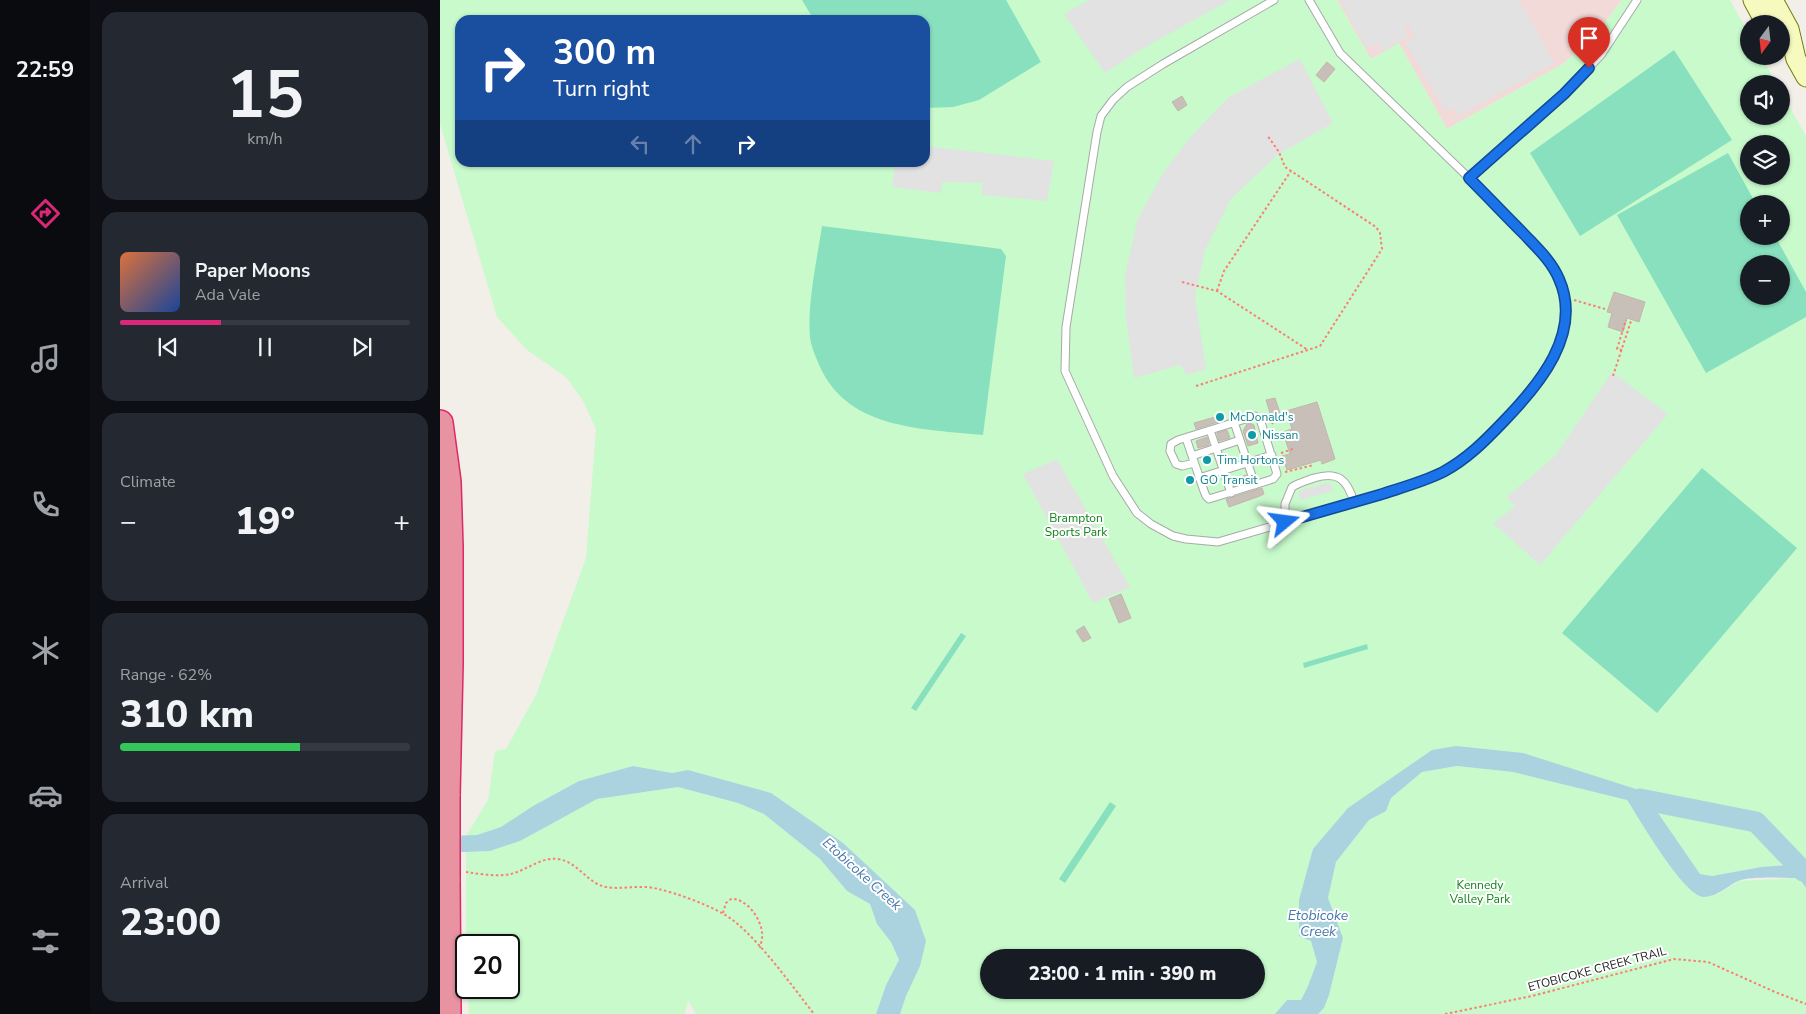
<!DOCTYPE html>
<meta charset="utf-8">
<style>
body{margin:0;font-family:"Nunito Sans",sans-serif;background:#242831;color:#f1f3f6;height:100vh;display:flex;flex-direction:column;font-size:19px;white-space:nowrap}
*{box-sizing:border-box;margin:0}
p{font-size:16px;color:#9ea1a6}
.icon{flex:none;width:28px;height:28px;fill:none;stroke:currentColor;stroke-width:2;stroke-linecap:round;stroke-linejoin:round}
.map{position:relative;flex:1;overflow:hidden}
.details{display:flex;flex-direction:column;gap:12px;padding:12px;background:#0d0f14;width:350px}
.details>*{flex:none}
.banner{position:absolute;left:15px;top:15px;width:475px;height:152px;border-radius:15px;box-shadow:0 1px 4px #0004;background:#1a4fa0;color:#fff;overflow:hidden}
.needle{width:32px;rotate:195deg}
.fabs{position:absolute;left:1300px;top:15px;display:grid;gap:10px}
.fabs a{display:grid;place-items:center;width:50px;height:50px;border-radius:50%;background:#171b24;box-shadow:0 1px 4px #0004;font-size:25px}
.speed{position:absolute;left:15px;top:934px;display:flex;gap:10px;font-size:25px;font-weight:700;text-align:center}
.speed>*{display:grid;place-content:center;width:65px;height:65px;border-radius:50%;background:#171b24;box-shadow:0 1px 4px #0004;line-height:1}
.speed .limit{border:2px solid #111;border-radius:8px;background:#fff;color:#111}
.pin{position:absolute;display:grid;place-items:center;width:42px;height:42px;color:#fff;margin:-51px -21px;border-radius:50% 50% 50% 0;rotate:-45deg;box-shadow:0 0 5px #0007}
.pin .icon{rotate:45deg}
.me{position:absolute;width:55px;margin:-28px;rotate:74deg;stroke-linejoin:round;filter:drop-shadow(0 0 4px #0008)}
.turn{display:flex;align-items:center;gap:18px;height:105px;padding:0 15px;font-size:22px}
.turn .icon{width:65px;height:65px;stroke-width:2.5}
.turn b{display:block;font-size:35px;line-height:42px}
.lanes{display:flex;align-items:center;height:48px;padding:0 15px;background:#0003;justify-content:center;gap:25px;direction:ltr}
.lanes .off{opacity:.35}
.big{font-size:38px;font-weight:800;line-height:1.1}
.details .widget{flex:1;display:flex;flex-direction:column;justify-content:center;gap:8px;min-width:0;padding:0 18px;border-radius:15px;background:#242831}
.details .dial{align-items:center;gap:0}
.dial b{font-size:65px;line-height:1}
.song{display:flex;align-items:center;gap:15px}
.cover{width:60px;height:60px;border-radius:8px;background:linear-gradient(135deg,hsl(20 70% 55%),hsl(220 70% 35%))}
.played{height:5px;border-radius:2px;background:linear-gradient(90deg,#db2777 35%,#363941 35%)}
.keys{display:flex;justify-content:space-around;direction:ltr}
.heat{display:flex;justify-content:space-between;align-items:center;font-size:28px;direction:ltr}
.charge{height:8px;border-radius:4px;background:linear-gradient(90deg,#34c759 62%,#363941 0)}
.trip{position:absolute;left:540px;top:949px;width:285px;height:50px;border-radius:25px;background:#171b24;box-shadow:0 1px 4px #0004;font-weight:800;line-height:50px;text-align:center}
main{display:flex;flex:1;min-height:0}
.menu{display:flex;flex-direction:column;width:90px;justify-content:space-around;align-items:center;background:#090b0e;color:#9ea1a6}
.menu .icon{width:35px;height:35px}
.menu .current{color:#db2777}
.menu b{font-size:22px;color:#f1f3f6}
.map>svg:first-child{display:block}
</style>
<main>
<nav class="menu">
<b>22:59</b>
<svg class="icon current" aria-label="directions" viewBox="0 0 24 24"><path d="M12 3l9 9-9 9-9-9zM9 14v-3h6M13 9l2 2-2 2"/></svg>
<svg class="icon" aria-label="music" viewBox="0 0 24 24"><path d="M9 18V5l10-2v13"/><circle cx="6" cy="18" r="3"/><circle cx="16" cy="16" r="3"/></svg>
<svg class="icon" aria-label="phone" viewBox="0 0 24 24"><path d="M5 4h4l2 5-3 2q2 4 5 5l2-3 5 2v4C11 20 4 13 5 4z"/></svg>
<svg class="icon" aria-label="climate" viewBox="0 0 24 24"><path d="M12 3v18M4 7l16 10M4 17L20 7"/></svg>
<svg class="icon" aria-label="car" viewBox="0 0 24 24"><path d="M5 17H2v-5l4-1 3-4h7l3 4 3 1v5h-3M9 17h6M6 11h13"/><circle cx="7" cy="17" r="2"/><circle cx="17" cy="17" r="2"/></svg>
<svg class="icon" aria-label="filters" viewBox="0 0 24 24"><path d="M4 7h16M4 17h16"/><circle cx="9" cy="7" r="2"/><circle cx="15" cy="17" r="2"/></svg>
</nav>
<section class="details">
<div class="widget dial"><b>15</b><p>km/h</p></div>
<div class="widget">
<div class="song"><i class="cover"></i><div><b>Paper Moons</b><p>Ada Vale</p></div></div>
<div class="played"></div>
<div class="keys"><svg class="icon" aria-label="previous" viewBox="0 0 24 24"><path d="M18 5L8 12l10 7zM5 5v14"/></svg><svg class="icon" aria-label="pause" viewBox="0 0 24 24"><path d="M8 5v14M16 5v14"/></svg><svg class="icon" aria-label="next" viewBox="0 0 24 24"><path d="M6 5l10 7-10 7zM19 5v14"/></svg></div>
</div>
<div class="widget"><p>Climate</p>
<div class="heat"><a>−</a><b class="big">19°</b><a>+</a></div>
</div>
<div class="widget"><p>Range · 62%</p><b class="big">310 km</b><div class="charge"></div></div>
<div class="widget"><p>Arrival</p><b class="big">23:00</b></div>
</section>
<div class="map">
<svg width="1366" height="1014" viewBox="0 0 1366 1014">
<rect width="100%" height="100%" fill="#f2efe9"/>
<!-- commercial -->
<path fill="#f2dad9" d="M 897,0 L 1182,0 L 1158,32 L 1123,64 L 1007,129 L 959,44 L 931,59 Z"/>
<!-- park -->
<path fill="#c8facc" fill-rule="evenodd" d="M 0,0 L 897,0 L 931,59 L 959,43 L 1007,129 L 1123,64 L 1158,32 L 1182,0 L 1290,0 L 1309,34 L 1309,56 L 1321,56 L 1337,84 L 1309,84 L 1309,116 L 1341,116 L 1341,92 L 1366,136 L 1366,868 L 1362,864 L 1321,867 L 1272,876 L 1260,874 L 1216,810 L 1196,789 L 1016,746 L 908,808 L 859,900 L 859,936 L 871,941 L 877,962 L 868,986 L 861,1000 L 847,1000 L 835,1014 L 460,1014 L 466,996 L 480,966 L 403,843 L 248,770 L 232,773 L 193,766 L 139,781 L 93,806 L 62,827 L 37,835 L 26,836 L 48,800 L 55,751 L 66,749 L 96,695 L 146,558 L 156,429 L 143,401 L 126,377 L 87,350 L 57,317 L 0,124 ZM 20,20 L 485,20 L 485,162 L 20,162 ZM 1309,144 L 1341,144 L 1341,176 L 1309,176 ZM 1309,204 L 1341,204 L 1341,236 L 1309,236 ZM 1309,264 L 1341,264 L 1341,296 L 1309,296 ZM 549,958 L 816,958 L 816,990 L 549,990 Z
M 1018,766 L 1073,772 L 1187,800 L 1219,850 L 1278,894 L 1299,881 L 1359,878 L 1366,888 L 1366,1014 L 878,1014 L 884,1008 L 889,995 L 903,938 L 888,898 L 896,862 L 929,820 L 946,811 L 951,798 L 982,772 Z
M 238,787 L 298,803 L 324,814 L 380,859 L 407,891 L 430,904 L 437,924 L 451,942 L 459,960 L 446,985 L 436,1014 L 256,1014 L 248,1001 L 245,1014 L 29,1014 L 27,988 L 69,988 L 69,945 L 26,945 L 26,977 L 26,852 L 50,851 L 80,841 L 157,799 Z"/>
<!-- pitch -->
<path fill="#88e0be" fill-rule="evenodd" d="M 362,0 L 566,0 L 601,62 L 539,100 L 513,107 L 485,108 L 485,20 L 374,20 Z
M 1234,50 L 1292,140 L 1140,236 L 1090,153 Z
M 1288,153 L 1316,204 L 1309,204 L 1309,236 L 1335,236 L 1366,292 L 1366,317 L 1266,373 L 1177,215 ZM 1309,264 L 1341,264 L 1341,296 L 1309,296 Z
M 382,226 L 561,249 L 566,256 L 543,435 C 485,429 410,430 381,369 C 377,360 371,347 370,337 C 367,304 377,260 382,226 Z
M 1262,468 L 1357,548 L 1217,713 L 1122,633 Z
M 521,633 L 526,636 L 476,711 L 471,708 Z
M 927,644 L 928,649 L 864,668 L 863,663 Z
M 670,802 L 676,806 L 625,883 L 619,879 Z"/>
<!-- parking -->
<path fill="#e2e2e2" d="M 649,0 L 790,0 L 702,49 L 665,73 L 624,14 Z
M 900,0 L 1079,0 L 1114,63 L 1018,116 L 1013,107 L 1005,111 L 966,43 L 975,37 L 969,25 L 963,28 L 968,37 L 942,51 L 938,43 L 927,48 Z
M 860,59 L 893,123 L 837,155 L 791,199 L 765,250 L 755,297 L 766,369 L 747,375 L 740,365 L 694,378 L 686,317 L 685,275 L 698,218 L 725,170 L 753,134 L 789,97 Z
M 485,146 L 614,161 L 607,201 L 542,195 L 542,183 L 502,182 L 501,193 L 452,187 L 455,163 L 485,162 Z
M 1172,372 L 1228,414 L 1100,565 L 1053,523 L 1075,507 L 1067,497 L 1115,456 Z
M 617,459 L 690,587 L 653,603 L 583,474 Z
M 890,482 L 893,491 L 860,500 L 858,491 Z"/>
<!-- water -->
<path fill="#aad3df" d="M 1016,746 L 1083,753 L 1196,789 L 1216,810 L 1260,874 L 1272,876 L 1321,867 L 1362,864 L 1366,868 L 1366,888 L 1359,878 C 1344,878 1310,876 1298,881 C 1286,887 1278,896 1264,897 C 1244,897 1199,818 1187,800 L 1073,772 L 1017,766 L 982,772 L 951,798 L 946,811 L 929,820 L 896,862 L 888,898 L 903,938 L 889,995 L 884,1008 L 878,1014 L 835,1014 L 847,1000 L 861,1000 L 868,986 L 877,962 L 871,941 L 859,936 L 859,900 L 873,849 L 908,808 L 992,750 Z
M 193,766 L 232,773 L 248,770 L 331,793 L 403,843 L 475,910 L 486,941 L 480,966 L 466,996 L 460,1014 L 436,1014 L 446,985 L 459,960 L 451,942 L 437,924 L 430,904 L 407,891 L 380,859 L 324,814 L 298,803 L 238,787 L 157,799 L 80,841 L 50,851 L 0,853 L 10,836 L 37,835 L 61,827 L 93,806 L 139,781 Z"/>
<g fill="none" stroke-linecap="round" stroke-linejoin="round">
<!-- river -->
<path stroke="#aad3df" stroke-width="21" d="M 1200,799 L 1316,822 L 1363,871"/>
</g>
<!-- building -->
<path fill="#c7bfb8" stroke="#c4b6ab" d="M 887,62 L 895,69 L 884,82 L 876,75 Z
M 742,96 L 747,105 L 738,111 L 732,102 Z
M 1174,292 L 1205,302 L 1199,322 L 1187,318 L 1183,332 L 1168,327 L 1172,313 L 1167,312 Z
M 835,398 L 840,413 L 831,416 L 826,400 Z
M 877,402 L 895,459 L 882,464 L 881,460 L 847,470 L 842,456 L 850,454 L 843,432 L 852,429 L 846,411 Z
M 782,415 L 784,420 L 756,429 L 754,423 Z
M 810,423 L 814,425 L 818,443 L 808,446 L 803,431 L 807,424 Z
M 787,430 L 790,438 L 779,441 L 777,433 Z
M 767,437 L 769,445 L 758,448 L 756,441 Z
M 806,475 L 808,481 L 794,486 L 792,480 Z
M 822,488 L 824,494 L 820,496 L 789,507 L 786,499 Z
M 681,594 L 691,618 L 679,623 L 669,599 Z
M 644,626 L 651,638 L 643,642 L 636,631 Z"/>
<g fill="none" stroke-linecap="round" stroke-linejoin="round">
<defs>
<path id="service" d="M 834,0 L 723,64 L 687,87 L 673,100 L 661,116 L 657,132 L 626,327 L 625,371 L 673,476 L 697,513 L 711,524 L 733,536 L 746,539 L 778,542 L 970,486 L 1003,472 L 1037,449 L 1081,404 L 1106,371 L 1116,353 L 1124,326 L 1126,313 L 1123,289 L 1119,278 L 1107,259 L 1029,178 L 900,53 L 869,0
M 1029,178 L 1124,94 L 1161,55 L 1197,0
M 794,422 L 815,485
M 770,430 L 791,493
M 746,438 L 764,491 L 766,496 L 769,499 L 833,479 L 837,474 L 820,419 L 815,416 L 738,440 L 731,444 L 730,451 L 736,464 L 742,466 L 754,463
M 752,456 L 800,440
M 759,478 L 832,455
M 845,523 L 845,504 L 852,487 C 859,483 866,481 874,478 C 898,471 907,479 914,502"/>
<path id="secondary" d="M 1313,0 L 1326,24
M 1333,0 L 1349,29 L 1356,59 L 1366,77"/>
<path id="motorway" d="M 0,423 L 8,482 L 10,547 L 10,664 L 7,796
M 7,879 L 8,1014"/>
</defs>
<!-- service casing -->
<use href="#service" stroke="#a9a9a9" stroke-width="9"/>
<!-- secondary casing -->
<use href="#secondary" stroke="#707d05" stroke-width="21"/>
<!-- motorway casing -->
<use href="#motorway" stroke="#dc2a67" stroke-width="28"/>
<!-- path -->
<path stroke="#fa8072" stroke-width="2" stroke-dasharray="2.5 2.5" stroke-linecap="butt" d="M 742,282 L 777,291 L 868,350
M 777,291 L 784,271 L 851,171
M 1134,300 L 1165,309
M 1182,350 L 1177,349 L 1186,320
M 1173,376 L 1191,321
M 756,386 L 880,346 L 942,249 L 940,233 L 936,227 L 845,167 L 839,152 L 827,135
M 832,424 L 836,418 L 836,415
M 841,453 L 853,449
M 845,472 L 874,465
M 26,872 C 40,874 57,877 71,874 C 87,870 101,857 117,859 C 138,861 146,883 166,887 C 183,890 201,884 218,889 C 237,893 265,904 282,913 C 312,929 352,986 374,1014
M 283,913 L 286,903 L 291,899 C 306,898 320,917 322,932 C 323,937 321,943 320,948
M 1005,1014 L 1092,996 L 1234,959 L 1268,962 L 1335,992 L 1366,1004"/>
<!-- service -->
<use href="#service" stroke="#fff" stroke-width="7"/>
<!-- secondary -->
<use href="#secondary" stroke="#f7fabf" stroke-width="19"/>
<!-- motorway -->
<use href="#motorway" stroke="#e892a2" stroke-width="25"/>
<defs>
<path id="motorway-bridge" d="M 7,879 L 7,796"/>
</defs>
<!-- motorway-bridge casing -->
<use href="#motorway-bridge" stroke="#dc2a67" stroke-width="28" stroke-linecap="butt"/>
<!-- motorway-bridge -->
<use href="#motorway-bridge" stroke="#e892a2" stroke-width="25"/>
</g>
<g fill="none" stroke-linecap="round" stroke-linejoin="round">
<defs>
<path id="route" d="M 845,522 C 876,513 908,504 939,495 C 960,488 983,482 1003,472 C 1027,459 1045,441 1064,421 C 1099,385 1143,333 1119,279 C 1111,260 1095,246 1082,232 C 1064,214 1047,196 1029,178 L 1124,94 L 1149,68"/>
</defs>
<!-- route casing -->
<use href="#route" stroke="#114b97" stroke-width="12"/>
<!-- route -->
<use href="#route" stroke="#1a73e8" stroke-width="9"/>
</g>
<!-- markers -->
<g fill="#0f9aa8" stroke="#fff" stroke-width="2">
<circle cx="780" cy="417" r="5"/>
<circle cx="812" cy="435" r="5"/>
<circle cx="767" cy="460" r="5"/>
<circle cx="750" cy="480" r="5"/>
</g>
<g text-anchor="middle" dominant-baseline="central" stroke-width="4" stroke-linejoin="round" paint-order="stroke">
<!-- culture labels -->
<g font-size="12" fill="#0d838f" stroke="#fff" text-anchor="start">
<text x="790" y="417">McDonald's</text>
<text x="822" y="435">Nissan</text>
<text x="777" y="460">Tim Hortons</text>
<text x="760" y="480">GO Transit</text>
</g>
<!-- park labels -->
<g font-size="12" fill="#0c8416" stroke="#fff">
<text x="636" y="518">Brampton<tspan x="636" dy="14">Sports Park</tspan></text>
<text x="1040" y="885">Kennedy<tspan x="1040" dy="14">Valley Park</tspan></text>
</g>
<!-- street labels -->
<g font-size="12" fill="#222" stroke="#fff">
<text transform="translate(1157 969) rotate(-15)">ETOBICOKE CREEK TRAIL</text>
</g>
<!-- water labels -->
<g font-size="14" font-style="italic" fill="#4a7aab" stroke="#fff">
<text transform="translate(422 874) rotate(42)">Etobicoke Creek</text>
<text x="878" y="915">Etobicoke<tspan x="878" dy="16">Creek</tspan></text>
</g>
</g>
</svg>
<div class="fabs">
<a><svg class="needle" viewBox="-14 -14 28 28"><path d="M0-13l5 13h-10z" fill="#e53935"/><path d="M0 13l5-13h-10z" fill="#9ea1a6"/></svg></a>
<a><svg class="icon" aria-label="sound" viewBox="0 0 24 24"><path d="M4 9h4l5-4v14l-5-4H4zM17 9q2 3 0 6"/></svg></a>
<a><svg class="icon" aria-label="layers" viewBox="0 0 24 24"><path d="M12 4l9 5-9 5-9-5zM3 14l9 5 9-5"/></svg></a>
<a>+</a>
<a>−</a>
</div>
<div class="speed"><div class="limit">20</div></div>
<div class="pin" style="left:1149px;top:68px;background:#d93025"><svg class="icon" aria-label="arrive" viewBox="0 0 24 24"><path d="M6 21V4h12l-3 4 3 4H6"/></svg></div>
<svg class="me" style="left:845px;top:522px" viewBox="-20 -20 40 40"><path d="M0-17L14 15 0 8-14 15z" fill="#1a73e8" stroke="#fff" stroke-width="4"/></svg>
<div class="trip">23:00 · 1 min · 390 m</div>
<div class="banner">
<div class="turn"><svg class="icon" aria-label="right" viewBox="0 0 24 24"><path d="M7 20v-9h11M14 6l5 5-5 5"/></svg><div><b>300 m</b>Turn right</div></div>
<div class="lanes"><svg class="icon off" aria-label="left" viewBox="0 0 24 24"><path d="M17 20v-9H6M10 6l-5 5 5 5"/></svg><svg class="icon off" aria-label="ahead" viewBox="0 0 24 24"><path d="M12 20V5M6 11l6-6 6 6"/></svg><svg class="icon" aria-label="right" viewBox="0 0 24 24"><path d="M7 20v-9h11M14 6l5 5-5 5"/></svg></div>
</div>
</div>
</main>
